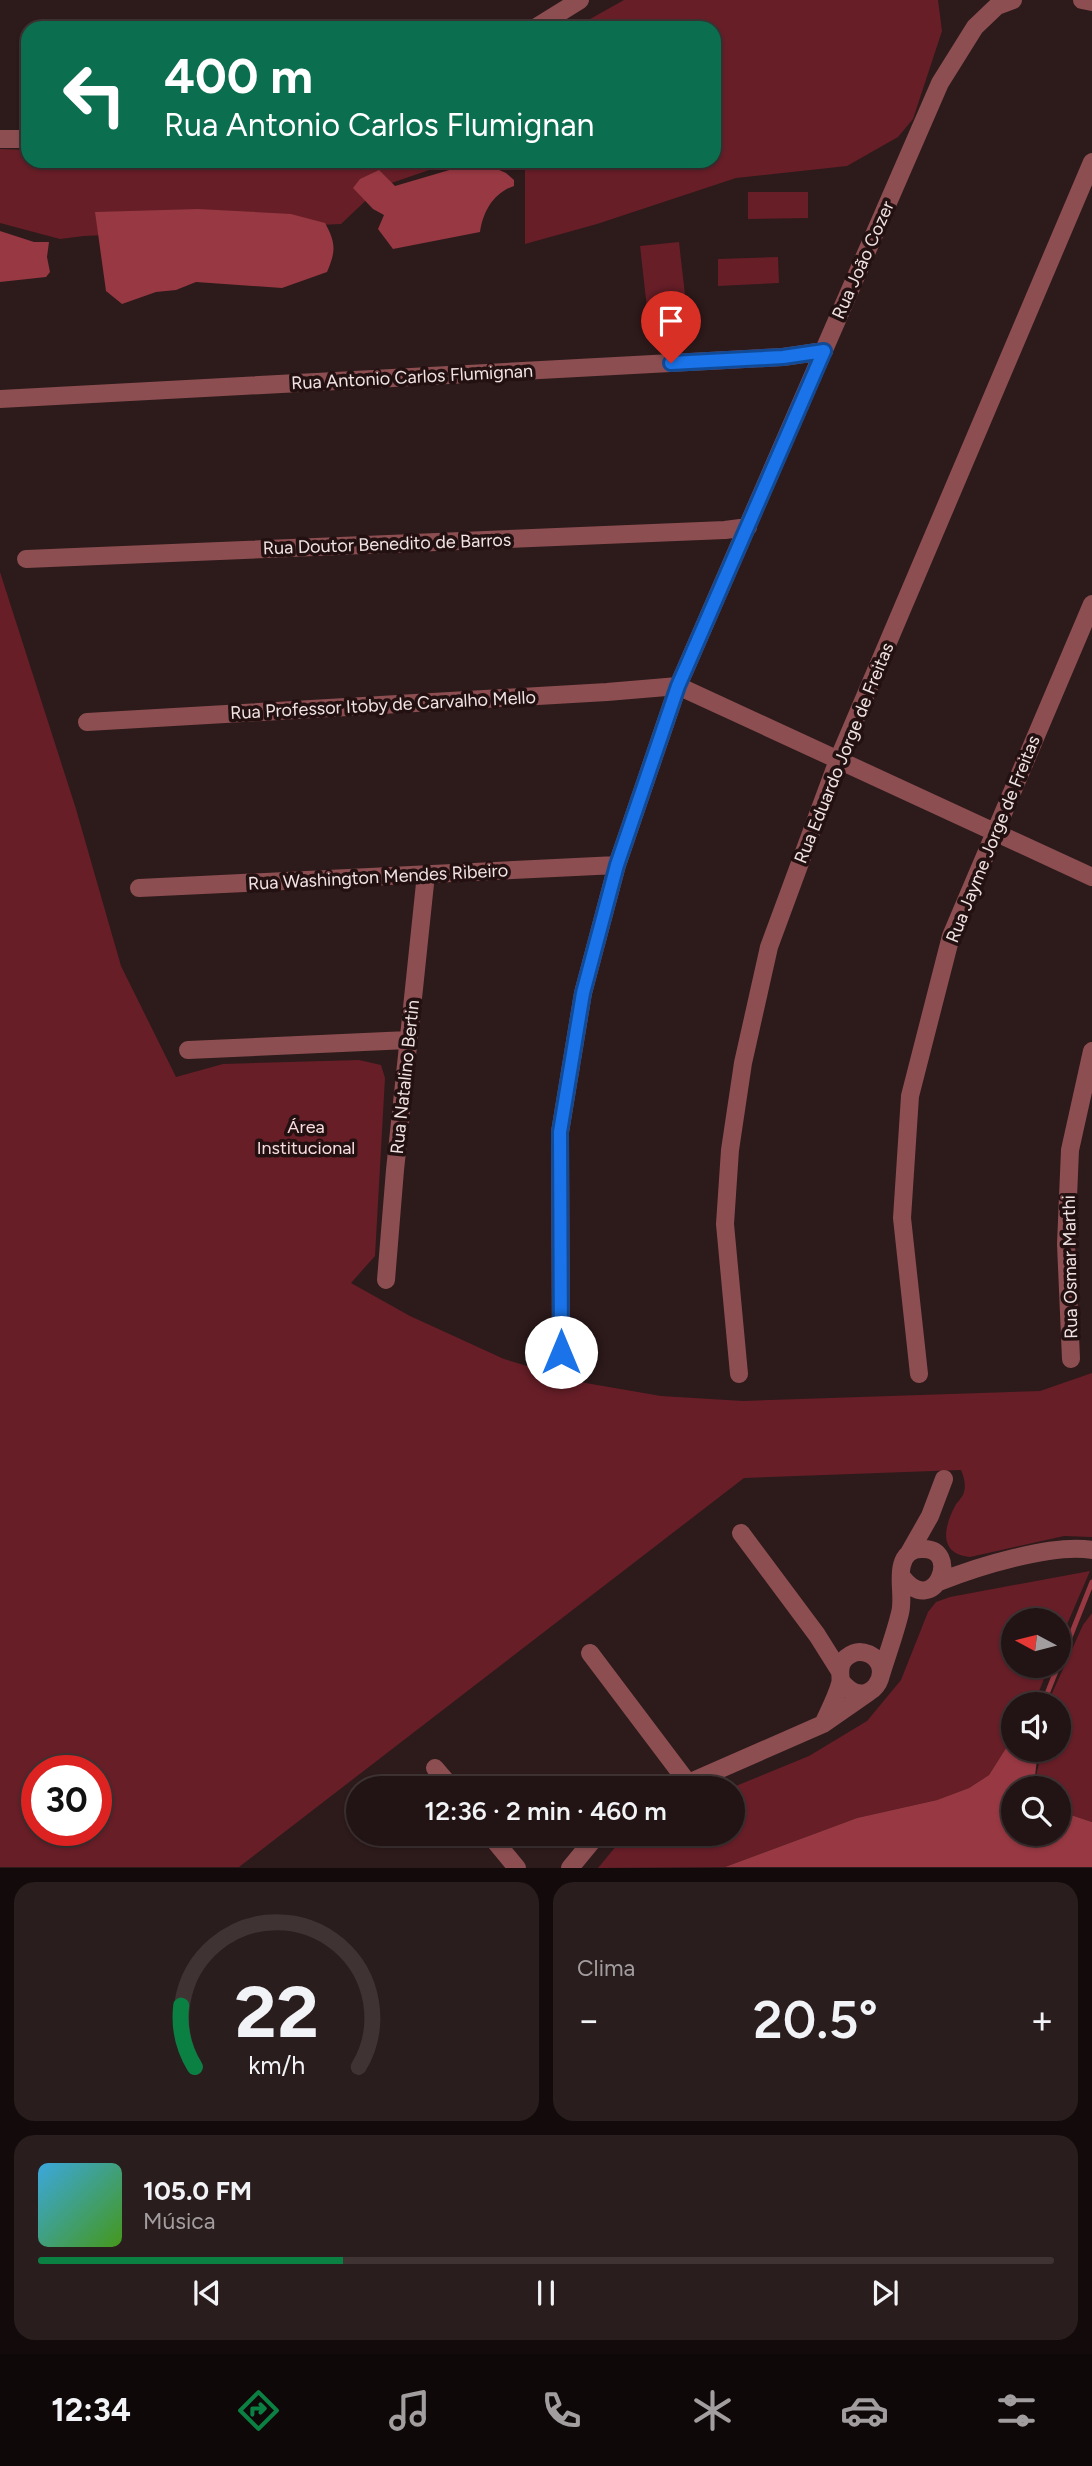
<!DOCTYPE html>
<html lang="pt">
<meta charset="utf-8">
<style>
body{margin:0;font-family:Figtree,sans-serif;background:#2a1d1d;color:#f1f3f6;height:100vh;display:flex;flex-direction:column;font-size:26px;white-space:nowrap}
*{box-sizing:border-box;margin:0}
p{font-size:23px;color:#a29ea0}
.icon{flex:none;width:38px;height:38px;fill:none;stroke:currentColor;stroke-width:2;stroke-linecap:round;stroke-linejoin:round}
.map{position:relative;height:1868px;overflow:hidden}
.side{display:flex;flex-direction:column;gap:14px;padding:14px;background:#130b0b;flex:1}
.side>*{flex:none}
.top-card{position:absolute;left:21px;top:21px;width:700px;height:147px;border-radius:21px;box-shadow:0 2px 5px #0004,0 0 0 2px #3f3334;background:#0b6e4f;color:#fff;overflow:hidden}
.needle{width:46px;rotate:277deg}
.buttons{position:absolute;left:1001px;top:1608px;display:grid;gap:14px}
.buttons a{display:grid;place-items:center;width:70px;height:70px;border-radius:50%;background:#221414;box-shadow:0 2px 5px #0004,0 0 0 2px #3f3334;font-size:35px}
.speed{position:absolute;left:21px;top:1755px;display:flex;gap:14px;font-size:35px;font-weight:700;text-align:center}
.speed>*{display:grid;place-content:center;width:91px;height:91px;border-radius:50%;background:#221414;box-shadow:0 2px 5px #0004,0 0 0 2px #3f3334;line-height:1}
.speed .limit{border:10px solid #d22;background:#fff;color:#111}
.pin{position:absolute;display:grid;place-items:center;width:60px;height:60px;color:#fff;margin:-72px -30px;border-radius:50% 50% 50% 0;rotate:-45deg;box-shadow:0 0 7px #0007}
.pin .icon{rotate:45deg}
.me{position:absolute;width:77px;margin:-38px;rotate:0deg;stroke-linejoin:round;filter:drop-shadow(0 0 5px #0008)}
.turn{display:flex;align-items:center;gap:24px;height:147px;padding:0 28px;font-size:32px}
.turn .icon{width:91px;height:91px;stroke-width:2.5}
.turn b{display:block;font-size:49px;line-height:60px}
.big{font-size:52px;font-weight:600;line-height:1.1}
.side .tile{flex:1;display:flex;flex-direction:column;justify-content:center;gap:10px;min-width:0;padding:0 24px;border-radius:21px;background:#2a1d1d}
.side .dial{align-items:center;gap:0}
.dial svg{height:182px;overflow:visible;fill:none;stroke:#3f3334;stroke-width:7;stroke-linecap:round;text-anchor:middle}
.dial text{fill:#f1f3f6;stroke:none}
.song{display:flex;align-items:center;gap:21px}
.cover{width:84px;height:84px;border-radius:10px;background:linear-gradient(135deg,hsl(200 70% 55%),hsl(100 70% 35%))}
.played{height:7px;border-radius:4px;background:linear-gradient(90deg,#0b8043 30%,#3f3334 30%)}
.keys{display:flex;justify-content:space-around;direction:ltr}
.heat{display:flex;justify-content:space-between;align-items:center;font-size:38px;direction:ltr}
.side .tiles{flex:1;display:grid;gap:14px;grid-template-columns:1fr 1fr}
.tile:last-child{grid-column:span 2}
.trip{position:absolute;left:346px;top:1776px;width:399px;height:70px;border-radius:35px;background:#221414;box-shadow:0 2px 5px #0004,0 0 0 2px #3f3334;font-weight:600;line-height:70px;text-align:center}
.dock{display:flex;height:112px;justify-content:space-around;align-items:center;background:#0e0808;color:#a29ea0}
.dock .icon{width:49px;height:49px}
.dock .active{color:#0b8043}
.dock b{font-size:32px;color:#f1f3f6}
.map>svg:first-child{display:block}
</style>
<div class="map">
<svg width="1092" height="1868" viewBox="0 0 1092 1868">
<rect width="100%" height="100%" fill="#2d1a1b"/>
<!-- green -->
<path fill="#671e27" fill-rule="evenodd" d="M 624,0 L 938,0 L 942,31 L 913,119 L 898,137 L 847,166 L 736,178 L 597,224 L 525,244 L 525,167 L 520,161 L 714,161 L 714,28 L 574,28 Z
M 0,149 L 28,150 L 28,161 L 455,161 L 380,187 L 341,224 L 84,236 L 60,239 L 0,223 Z
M 748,192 L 808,192 L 808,218 L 748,219 Z
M 679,242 L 687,312 L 648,317 L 640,246 Z
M 778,257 L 779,283 L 718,286 L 718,259 Z
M 0,572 L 76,809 L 121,966 L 176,1077 L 223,1064 L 359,1060 L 381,1065 L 385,1078 L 375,1256 L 351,1283 L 410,1316 L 504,1359 L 580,1382 L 661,1396 L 743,1401 L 1040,1391 L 1092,1373 L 1092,1537 L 1064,1536 L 970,1557 C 939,1554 943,1529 955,1506 C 957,1502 963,1497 964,1492 C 966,1485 964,1477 961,1470 L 744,1478 L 239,1867 L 0,1867 ZM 37,1771 L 96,1771 L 96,1830 L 37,1830 Z
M 1090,1571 L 1059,1643 L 1059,1620 L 1013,1620 L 1013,1666 L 1049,1666 L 1034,1704 L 1013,1704 L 1013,1737 L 989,1775 L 969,1788 L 937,1800 L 857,1818 L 725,1867 L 598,1868 L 617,1845 L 635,1834 L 733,1834 L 733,1788 L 731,1788 L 809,1756 L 867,1721 L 901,1680 L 928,1612 L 936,1602 L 950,1597 Z
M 1092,1613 L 1092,1822 L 1059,1811 L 1059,1788 L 1038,1788 L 1034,1785 L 1042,1750 L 1059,1750 L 1059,1704 L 1048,1704 L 1048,1702 L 1083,1625 Z"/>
<!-- water -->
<path fill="#973842" d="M 488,165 L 506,173 L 514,180 L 514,186 C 493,193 483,212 480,232 L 393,249 L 378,229 L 384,215 L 373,209 L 353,188 L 360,179 L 379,170 L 395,186 L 463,166 Z
M 198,209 L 291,214 L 325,223 C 336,243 336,251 327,272 L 282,288 L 196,282 L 176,290 L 156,292 L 122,304 L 106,291 L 95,212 Z
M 0,231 L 34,242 L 49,242 L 47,257 L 50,272 L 46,277 L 0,282 Z
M 1013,1737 L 1013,1750 L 1038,1750 L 1034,1785 L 1038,1788 L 1013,1788 L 1013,1834 L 1059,1834 L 1059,1811 L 1092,1822 L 1092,1867 L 725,1867 L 857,1818 L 937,1800 L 969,1788 L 989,1775 Z"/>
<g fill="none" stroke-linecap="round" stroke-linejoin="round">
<!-- stream -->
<path stroke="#973842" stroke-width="5" d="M 1059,1665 L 1092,1582
M 1043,1704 L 1058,1666"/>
<!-- street -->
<path stroke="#8c4e51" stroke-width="18" d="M 1082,0 L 1092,2
M 535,28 L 580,0
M 0,139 L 28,139
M 0,399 L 783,357 L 824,351
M 26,559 L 725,530 L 748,527
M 87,722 L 607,692 L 678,686 L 1092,877
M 139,888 L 617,865
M 188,1050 L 408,1040
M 386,1280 L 395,1170 L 426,874
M 561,1351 L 560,1132 L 583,993 L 617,865 L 678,686 L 940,83 L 975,27 L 997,6 L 1013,0
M 1071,1359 L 1066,1244 L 1070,1150 L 1092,1051
M 739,1374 L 725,1224 L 730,1150 L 743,1063 L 769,947 L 838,760 L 1092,162
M 919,1374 L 902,1218 L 910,1096 L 951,936 L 1092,604
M 741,1533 L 817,1635 L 839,1670
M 909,1553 L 930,1516 L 944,1479
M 939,1582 C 976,1567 1053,1543 1092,1550
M 590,1653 L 688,1783
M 881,1675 C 887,1655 895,1634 900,1613 C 904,1598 898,1580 902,1565 C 904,1556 911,1549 921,1549 C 963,1546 935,1620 902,1577
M 823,1724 C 829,1711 836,1698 840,1684 C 842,1677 838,1671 842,1663 C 844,1659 849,1655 854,1653 C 859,1651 864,1652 869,1654 C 898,1668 868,1716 841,1681
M 435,1768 L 452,1788
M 677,1788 L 823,1724 L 869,1692
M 489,1834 L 517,1868
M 570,1868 L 598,1834"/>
</g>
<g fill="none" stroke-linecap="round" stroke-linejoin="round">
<defs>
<path id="route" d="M 561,1352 L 560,1132 L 583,993 L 617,865 L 678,686 L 824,351 L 783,357 L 671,363"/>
</defs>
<!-- route casing -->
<use href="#route" stroke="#114b97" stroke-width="18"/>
<!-- route -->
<use href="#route" stroke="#1a73e8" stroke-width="12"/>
</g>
<g text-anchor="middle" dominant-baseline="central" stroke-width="7" stroke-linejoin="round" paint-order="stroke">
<!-- street labels -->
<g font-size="18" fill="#f1e3e3" stroke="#231112">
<text transform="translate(863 260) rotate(-66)">Rua João Cozer</text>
<text transform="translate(412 377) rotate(-3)">Rua Antonio Carlos Flumignan</text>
<text transform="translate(387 544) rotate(-2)">Rua Doutor Benedito de Barros</text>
<text transform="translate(383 705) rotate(-3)">Rua Professor Itoby de Carvalho Mello</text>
<text transform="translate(844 753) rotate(-68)">Rua Eduardo Jorge de Freitas</text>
<text transform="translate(993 839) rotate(-68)">Rua Jayme Jorge de Freitas</text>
<text transform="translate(378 877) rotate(-3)">Rua Washington Mendes Ribeiro</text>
<text transform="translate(405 1077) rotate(-84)">Rua Natalino Bertin</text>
<text transform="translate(1070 1267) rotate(-91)">Rua Osmar Marthi</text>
</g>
<!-- park labels -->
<g font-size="18" fill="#f9dcdd" stroke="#231112">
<text x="306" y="1127">Área<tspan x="306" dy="21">Institucional</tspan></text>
</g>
</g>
</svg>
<div class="buttons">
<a><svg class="needle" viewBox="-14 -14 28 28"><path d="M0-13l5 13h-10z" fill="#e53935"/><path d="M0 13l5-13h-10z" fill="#a29ea0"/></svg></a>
<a><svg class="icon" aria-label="sound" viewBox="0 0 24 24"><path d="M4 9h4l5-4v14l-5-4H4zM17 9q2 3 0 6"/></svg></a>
<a><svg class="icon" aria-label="search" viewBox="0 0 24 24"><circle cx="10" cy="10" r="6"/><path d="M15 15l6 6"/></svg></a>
</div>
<div class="speed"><div class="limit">30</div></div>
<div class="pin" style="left:671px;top:363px;background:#d93025"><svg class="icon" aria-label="arrive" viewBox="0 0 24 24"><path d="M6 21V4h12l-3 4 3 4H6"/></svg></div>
<svg class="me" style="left:561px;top:1352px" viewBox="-20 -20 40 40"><circle r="19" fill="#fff"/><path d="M0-13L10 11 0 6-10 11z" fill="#1a73e8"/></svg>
<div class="trip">12:36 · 2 min · 460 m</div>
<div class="top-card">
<div class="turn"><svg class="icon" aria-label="left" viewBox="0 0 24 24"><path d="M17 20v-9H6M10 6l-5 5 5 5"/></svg><div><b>400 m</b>Rua Antonio Carlos Flumignan</div></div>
</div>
</div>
<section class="side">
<div class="tiles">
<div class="tile dial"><svg viewBox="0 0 100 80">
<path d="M14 69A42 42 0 1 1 86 69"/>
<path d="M14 69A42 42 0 0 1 8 42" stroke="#0b8043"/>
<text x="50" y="56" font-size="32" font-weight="700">22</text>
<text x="50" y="72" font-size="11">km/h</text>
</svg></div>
<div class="tile"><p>Clima</p>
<div class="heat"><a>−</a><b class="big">20.5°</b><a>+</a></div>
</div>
<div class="tile">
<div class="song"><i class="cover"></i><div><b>105.0 FM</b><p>Música</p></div></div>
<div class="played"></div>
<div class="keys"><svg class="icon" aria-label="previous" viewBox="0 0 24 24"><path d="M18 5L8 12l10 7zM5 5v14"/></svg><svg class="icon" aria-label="pause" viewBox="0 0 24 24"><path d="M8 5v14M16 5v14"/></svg><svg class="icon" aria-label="next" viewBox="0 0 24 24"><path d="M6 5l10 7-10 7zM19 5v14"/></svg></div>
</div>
</div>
</section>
<nav class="dock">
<b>12:34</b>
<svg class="icon active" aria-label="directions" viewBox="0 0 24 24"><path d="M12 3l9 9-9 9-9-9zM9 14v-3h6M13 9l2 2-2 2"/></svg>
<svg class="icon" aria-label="music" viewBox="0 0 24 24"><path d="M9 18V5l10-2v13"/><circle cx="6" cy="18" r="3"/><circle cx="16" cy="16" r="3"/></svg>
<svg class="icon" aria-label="phone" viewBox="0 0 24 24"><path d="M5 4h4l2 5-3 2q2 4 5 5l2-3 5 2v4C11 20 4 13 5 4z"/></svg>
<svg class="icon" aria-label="climate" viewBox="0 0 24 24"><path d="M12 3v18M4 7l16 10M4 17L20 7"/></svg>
<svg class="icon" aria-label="car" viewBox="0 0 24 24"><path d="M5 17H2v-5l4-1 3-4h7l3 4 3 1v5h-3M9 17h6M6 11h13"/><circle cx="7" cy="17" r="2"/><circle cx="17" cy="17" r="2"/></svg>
<svg class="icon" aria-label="filters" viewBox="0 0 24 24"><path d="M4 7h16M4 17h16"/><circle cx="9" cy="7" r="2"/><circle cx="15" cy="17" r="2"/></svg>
</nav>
